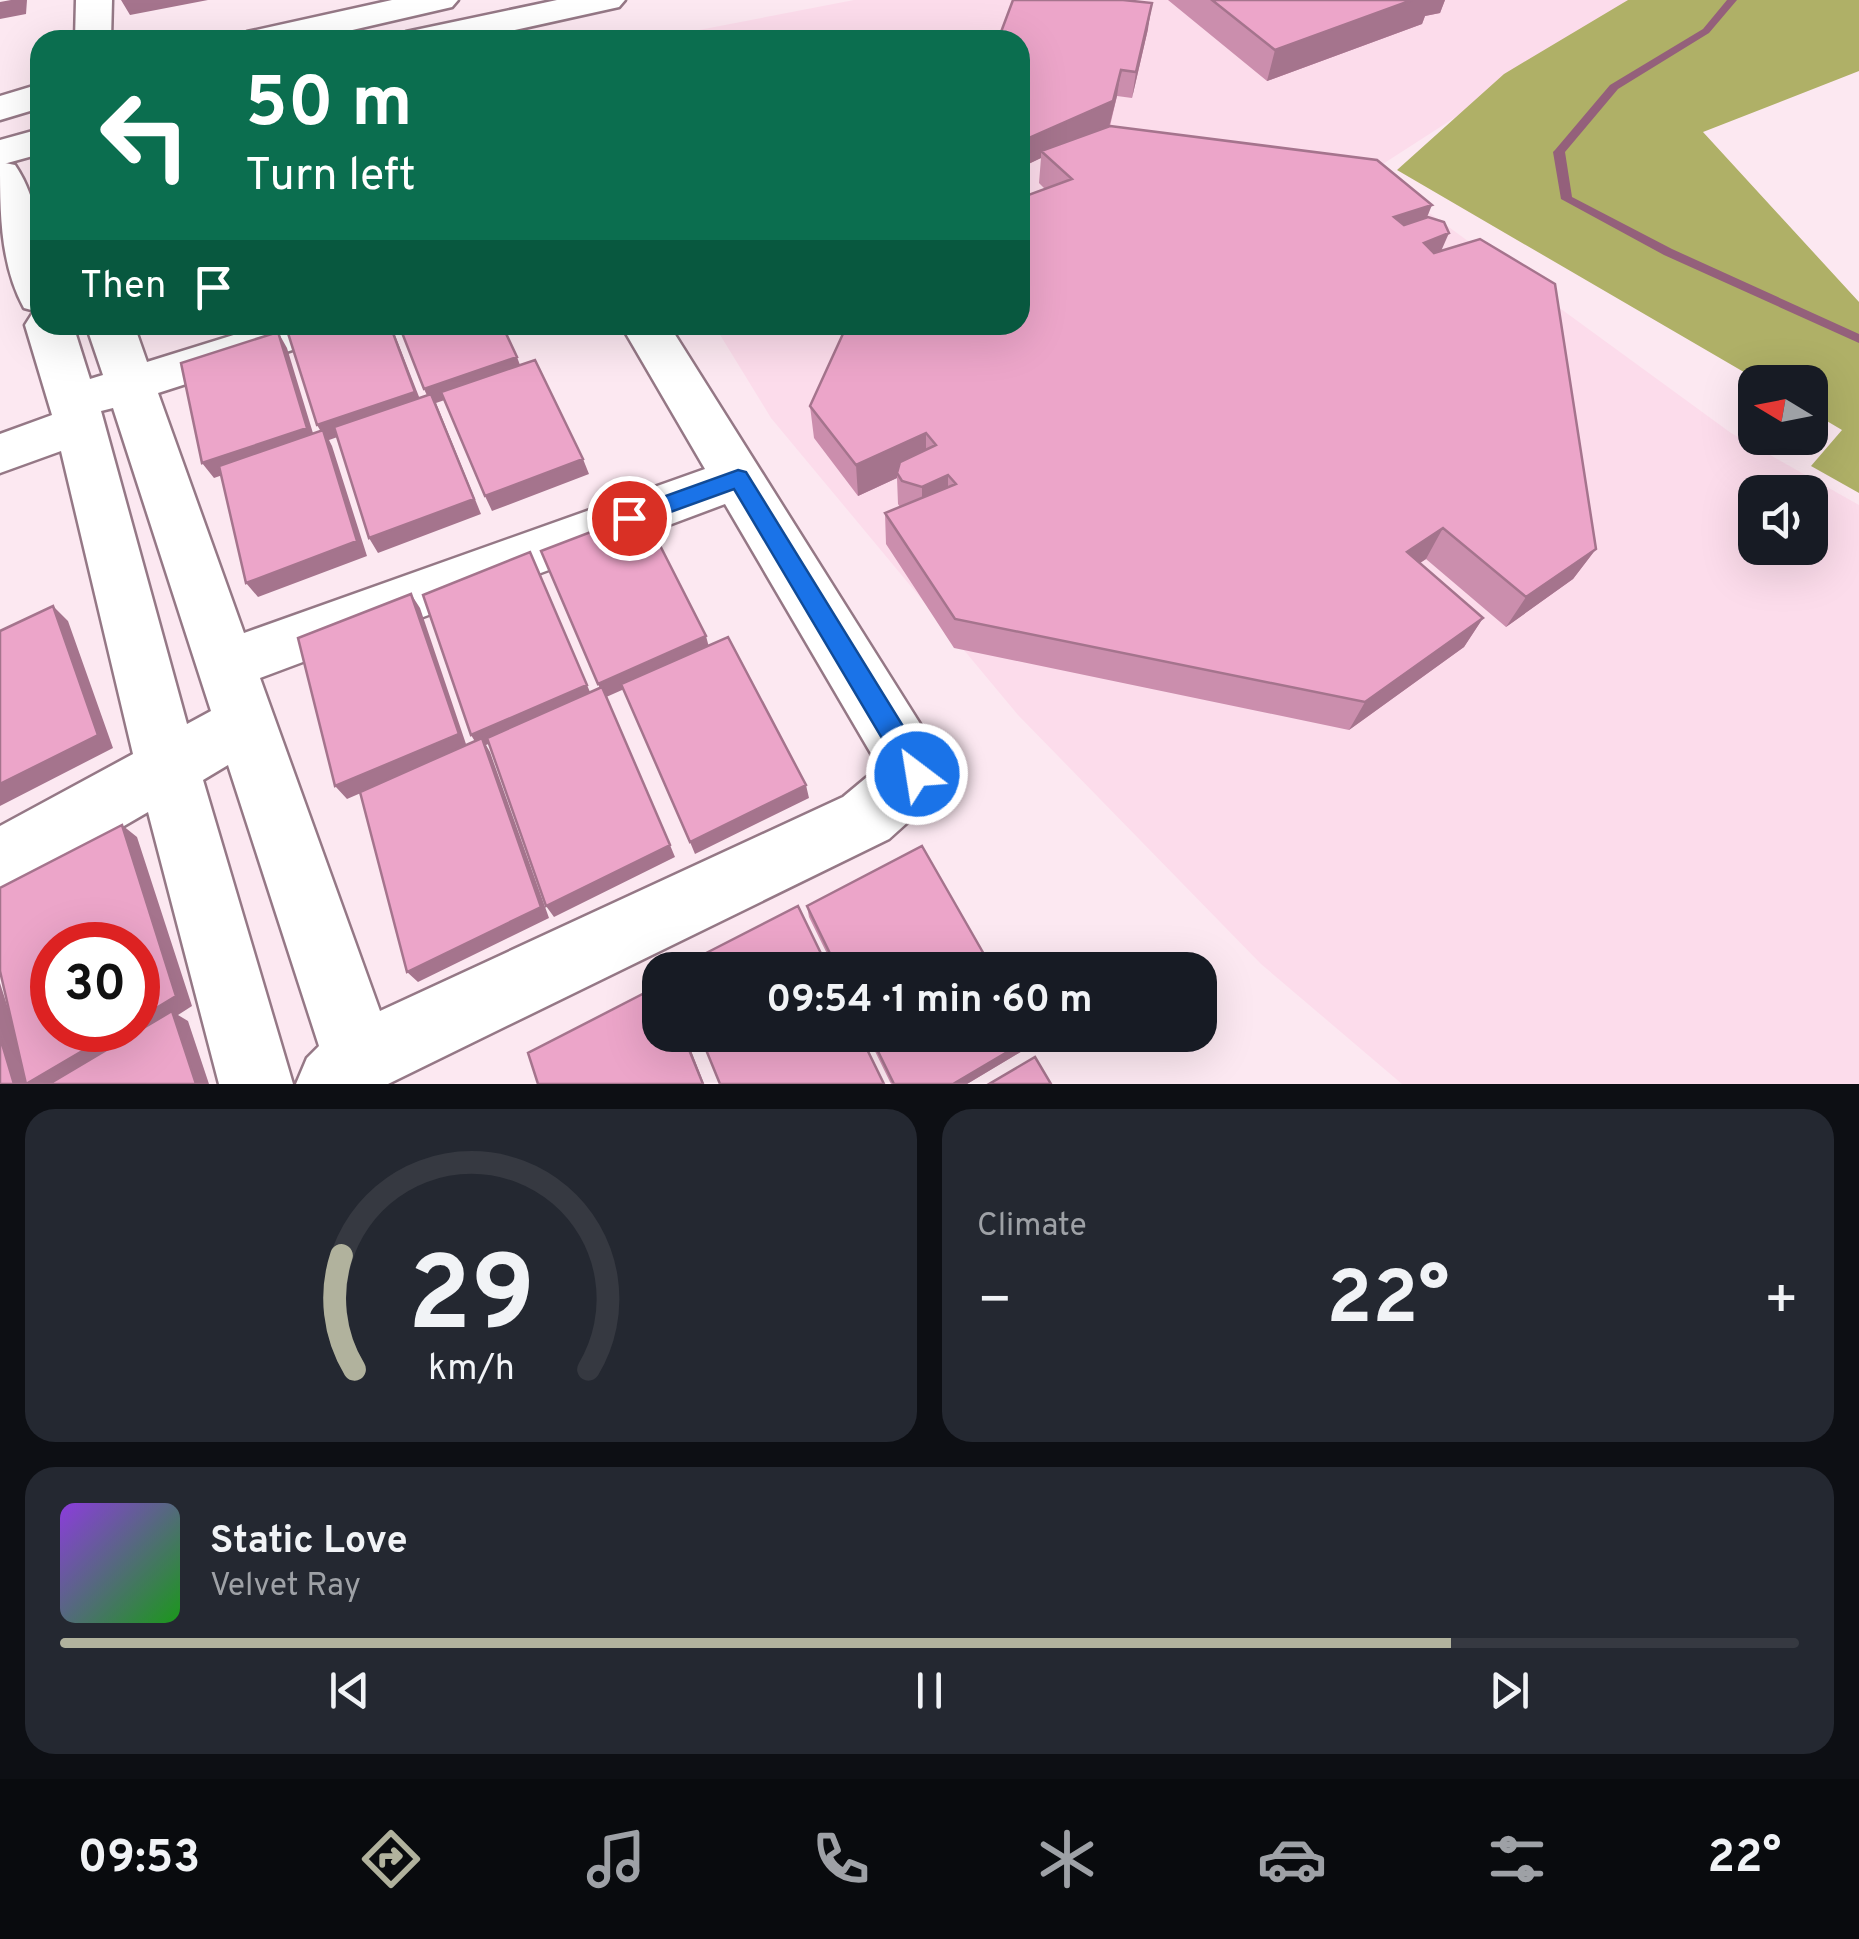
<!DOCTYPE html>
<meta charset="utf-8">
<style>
body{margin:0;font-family:Overpass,sans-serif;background:#242831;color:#f1f3f6;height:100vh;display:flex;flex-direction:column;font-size:38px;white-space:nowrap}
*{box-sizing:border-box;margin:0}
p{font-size:32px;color:#9ea1a6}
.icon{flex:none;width:55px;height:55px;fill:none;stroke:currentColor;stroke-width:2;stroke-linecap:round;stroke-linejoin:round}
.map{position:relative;height:1084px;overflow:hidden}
.panel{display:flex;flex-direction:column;gap:25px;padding:25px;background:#0d0f14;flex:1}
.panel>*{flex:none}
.banner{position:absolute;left:30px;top:30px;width:1000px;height:305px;border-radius:30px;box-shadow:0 10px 40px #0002;background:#0b6e4f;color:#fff;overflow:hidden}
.needle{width:65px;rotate:280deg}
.fabs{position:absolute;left:1738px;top:365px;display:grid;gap:20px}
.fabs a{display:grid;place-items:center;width:90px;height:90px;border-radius:20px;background:#171b24;box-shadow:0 10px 40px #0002;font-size:50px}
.speed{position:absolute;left:30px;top:922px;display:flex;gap:20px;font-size:50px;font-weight:700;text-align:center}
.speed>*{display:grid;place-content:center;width:130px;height:130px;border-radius:50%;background:#171b24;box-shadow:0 10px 40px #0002;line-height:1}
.speed .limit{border:15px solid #d22;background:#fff;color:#111}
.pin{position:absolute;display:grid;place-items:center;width:85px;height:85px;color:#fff;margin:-42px;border:5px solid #fff;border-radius:50%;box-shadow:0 2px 10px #0007}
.me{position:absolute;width:110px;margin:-55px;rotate:329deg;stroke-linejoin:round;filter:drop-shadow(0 0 8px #0008)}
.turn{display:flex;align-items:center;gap:35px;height:210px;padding:0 50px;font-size:45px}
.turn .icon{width:130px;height:130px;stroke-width:2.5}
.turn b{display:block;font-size:70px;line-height:85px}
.then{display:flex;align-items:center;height:95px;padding:0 50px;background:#0003;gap:20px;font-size:38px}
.big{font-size:75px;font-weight:700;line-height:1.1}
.panel .tile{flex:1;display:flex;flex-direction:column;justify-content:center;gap:15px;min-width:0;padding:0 35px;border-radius:30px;background:#242831}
.panel .dial{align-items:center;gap:0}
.dial svg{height:260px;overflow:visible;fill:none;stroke:#363941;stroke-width:7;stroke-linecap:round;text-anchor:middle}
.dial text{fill:#f1f3f6;stroke:none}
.song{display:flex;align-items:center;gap:30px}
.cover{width:120px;height:120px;border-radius:15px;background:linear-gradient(135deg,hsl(270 70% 55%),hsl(120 70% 35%))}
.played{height:10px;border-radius:5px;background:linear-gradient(90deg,#b1b29d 80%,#363941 80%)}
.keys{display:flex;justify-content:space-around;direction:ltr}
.heat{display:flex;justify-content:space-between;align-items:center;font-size:55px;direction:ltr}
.panel .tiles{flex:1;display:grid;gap:25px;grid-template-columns:1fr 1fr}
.tile:last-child{grid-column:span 2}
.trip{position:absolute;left:642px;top:952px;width:575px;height:100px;border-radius:30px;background:#171b24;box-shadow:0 10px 40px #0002;font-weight:700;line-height:100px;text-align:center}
.tab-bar{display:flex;height:160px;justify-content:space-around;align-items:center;background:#090b0e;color:#9ea1a6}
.tab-bar .icon{width:70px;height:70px}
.tab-bar .active{color:#b1b29d}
.tab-bar b{font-size:45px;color:#f1f3f6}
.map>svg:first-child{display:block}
</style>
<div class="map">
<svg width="1859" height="1084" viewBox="0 0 1859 1084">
<rect width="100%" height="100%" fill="#fce8f1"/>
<!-- built -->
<path fill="#fcdceb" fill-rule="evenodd" d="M 854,0 L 1637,0 L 1372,171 L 1731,433 L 1859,505 L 1859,1084 L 1402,1084 L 1261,964 L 1018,715 L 771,418 L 714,325 L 1020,325 L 1020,40 L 647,40 ZM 1755,492 L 1810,492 L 1810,548 L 1755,548 Z"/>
<!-- forest -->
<path fill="#afb067" d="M 1628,0 L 1859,0 L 1859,71 L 1703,132 L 1859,302 L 1859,493 L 1811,466 L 1842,430 L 1810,411 L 1810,382 L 1761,382 L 1397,170 L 1504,74 Z"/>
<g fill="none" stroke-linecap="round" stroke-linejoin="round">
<!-- stream -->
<path fill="#94607b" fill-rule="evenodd" d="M 1727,0 L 1737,0 L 1709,33 L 1618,89 L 1565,152 L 1572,197 L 1672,249 L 1859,334 L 1859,343 L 1664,255 L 1561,199 L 1553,152 L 1555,150 L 1610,85 L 1703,29 Z"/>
<defs>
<path id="minor" d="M 76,0 L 112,0 L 111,40 L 75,40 Z
M 0,162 L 15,165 C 47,212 40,271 40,325 L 73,325 L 90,379 L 103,375 L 86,325 L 134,325 L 147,362 L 266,325 L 343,325 L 336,336 L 158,393 L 244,633 L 705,469 L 621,325 L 669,325 L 939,754 L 949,774 L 939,794 L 889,839 L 388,1084 L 296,1084 L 307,1058 L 319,1046 L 228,765 L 203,780 L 293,1084 L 219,1084 L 148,812 L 24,884 L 0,893 L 0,826 L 133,754 L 61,451 L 0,473 L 0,434 L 52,415 L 25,325 L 32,314 L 39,312 L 24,308 C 0,264 0,211 0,162 ZM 113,408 L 211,711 L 187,724 L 101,411 ZM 725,504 L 879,767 L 843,797 L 380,1011 L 260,678 Z"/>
<path id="tertiary" d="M 392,0 L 458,0 L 452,7 L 309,40 L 242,40 L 247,32 Z
M 557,0 L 625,0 L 619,7 L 470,40 L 401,40 L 406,32 Z
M 40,84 L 40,108 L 0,120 L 0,96 Z
M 40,129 L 40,154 L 0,165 L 0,140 Z"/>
</defs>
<!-- minor casing -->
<use href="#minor" stroke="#957886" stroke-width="5"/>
<!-- tertiary casing -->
<use href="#tertiary" stroke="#957886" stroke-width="5"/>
<!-- minor -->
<use href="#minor" fill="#fff" fill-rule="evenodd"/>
<!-- tertiary -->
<use href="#tertiary" fill="#fff" fill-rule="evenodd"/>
</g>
<!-- wall -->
<path fill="#cb8ead" d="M 1168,0 L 1445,0 L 1440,13 L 1425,16 L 1422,24 L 1267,81 Z
M 1148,29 L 1132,98 L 1117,96 L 1110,126 L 1427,217 L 1442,251 L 1596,549 L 1573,579 L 1506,627 L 1426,559 L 1420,563 L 1483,618 L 1464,647 L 1349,730 L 954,648 L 886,544 L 885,513 L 900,507 L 898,504 L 897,478 L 858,496 L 814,438 L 810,406 L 1045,189 L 1039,183 L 1041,158 L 1020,168 L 1020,40 Z
M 807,906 L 993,970 L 835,970 L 809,917 Z
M 867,1035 L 1030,1035 L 1029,1047 L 967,1084 L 891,1084 Z"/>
<!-- shaded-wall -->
<path fill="#a5748d" d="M 11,0 L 27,0 L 26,14 L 0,19 L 0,2 Z
M 121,0 L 208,0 L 130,15 Z
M 1412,0 L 1445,0 L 1440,13 L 1425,16 L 1422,24 L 1267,81 L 1275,50 Z
M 1152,3 L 1148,29 L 1132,98 L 1136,72 Z
M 1121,70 L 1117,96 L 1109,127 L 1041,151 L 1041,158 L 1020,168 L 1020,142 Z
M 1432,205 L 1419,237 L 1394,217 Z
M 1449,233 L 1435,265 L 1424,243 Z
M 390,325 L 391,325 L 423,407 L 329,440 L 332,446 L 367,556 L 258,597 L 246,583 L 326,440 L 317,425 Z
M 278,332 L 287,348 L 316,443 L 214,478 L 202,463 Z
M 517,357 L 523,373 L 436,403 L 481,514 L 378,553 L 369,538 L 431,404 L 424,389 Z
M 926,433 L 926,464 L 897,473 L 897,478 L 858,496 L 856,465 Z
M 583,459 L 589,474 L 492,511 L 485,496 Z
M 948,475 L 948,507 L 922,518 L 922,487 Z
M 1443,528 L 1426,559 L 1391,582 L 1407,552 Z
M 1596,549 L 1573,579 L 1506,627 L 1526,597 Z
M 530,552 L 593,699 L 486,745 L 490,752 L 549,918 L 418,982 L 407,972 L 479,748 L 471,735 Z
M 411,594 L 420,608 L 467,747 L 347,799 L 335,786 Z
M 53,606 L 68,621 L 113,748 L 0,806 L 0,784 Z
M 1483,618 L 1464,647 L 1349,730 L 1365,702 Z
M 706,636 L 710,651 L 604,698 L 598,684 Z
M 806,785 L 809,798 L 695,854 L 690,842 Z
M 122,825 L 137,837 L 192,1006 L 178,1015 L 188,1021 L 209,1084 L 14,1084 L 0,1037 L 0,983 L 31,1081 L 118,1030 L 138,1030 Z
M 670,845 L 675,857 L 554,917 L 546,906 Z
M 683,1035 L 685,1035 L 704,1084 L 703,1084 Z
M 1031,1038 L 1029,1047 L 967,1084 L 953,1084 Z"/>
<!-- building -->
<path fill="#eca5c9" stroke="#a5748d" stroke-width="2.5" d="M 1013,0 L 1123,0 L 1152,3 L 1136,72 L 1121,70 L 1113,101 L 1020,142 L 1020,40 L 998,40 Z
M 1212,0 L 1412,0 L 1275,50 Z
M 1110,126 L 1377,160 L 1432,205 L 1394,217 L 1404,225 L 1428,217 L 1444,222 L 1449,233 L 1424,243 L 1434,253 L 1480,239 L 1555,284 L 1596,549 L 1526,597 L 1443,528 L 1407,552 L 1483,618 L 1365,702 L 955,619 L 885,513 L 956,484 L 948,475 L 922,487 L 902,481 L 897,473 L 900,462 L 936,445 L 926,433 L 856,465 L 810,406 L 847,325 L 1020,325 L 1020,198 L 1072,179 L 1041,151 Z
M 304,325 L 390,325 L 415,392 L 317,425 L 287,330 Z
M 399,325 L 502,325 L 517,357 L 424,389 Z
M 278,332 L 307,428 L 202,463 L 181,363 Z
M 535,360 L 583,459 L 485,496 L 441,392 Z
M 431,394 L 474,499 L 369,538 L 334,427 Z
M 323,430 L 357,541 L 246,583 L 219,466 Z
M 643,512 L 706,636 L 598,684 L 541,551 Z
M 530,552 L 587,685 L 471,735 L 423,595 Z
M 411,594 L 459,734 L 335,786 L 298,638 Z
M 53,606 L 98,735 L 0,784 L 0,631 Z
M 728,637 L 806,785 L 690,842 L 621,684 Z
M 602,687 L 670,845 L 546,906 L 487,738 Z
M 482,738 L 541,907 L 407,972 L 360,792 Z
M 122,825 L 176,996 L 138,1019 L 138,945 L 52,945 L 52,1030 L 118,1030 L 26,1084 L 0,971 L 0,888 Z
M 922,846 L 993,970 L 838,970 L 807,906 Z
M 798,906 L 829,970 L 673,970 Z
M 660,985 L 660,1035 L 683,1035 L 703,1084 L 538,1084 L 528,1053 Z
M 172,1011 L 196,1084 L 49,1084 Z
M 700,1035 L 860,1035 L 884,1084 L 720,1084 Z
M 870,1035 L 1030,1035 L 1031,1038 L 953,1084 L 894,1084 Z
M 0,1037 L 14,1084 L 0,1084 Z
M 1035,1057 L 1051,1084 L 989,1084 Z"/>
<!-- route -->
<path fill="#1a73e8" stroke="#114b97" stroke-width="2.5" d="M 738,470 L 746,472 L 927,765 L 930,774 L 927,782 L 917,786 L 908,782 L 734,489 L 629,527 L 618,518 L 621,512 Z"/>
</svg>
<div class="fabs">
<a><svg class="needle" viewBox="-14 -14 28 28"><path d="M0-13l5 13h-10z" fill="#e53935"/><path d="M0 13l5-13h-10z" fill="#9ea1a6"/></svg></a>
<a><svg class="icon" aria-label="sound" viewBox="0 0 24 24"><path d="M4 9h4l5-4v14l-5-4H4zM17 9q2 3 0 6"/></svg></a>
</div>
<div class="speed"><div class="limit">30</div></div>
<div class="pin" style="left:629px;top:518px;background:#d93025"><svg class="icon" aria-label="arrive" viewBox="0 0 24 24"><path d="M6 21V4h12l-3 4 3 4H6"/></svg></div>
<svg class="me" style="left:917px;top:774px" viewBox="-20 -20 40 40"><circle r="17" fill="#1a73e8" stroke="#fff" stroke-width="3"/><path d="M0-11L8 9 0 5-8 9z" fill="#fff"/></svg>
<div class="trip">09:54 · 1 min · 60 m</div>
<div class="banner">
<div class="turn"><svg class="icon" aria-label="left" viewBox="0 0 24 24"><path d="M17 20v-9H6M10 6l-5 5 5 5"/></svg><div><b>50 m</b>Turn left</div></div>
<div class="then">Then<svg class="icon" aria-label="arrive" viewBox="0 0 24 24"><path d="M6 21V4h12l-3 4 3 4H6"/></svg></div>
</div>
</div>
<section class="panel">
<div class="tiles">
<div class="tile dial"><svg viewBox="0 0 100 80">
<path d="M14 69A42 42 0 1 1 86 69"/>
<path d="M14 69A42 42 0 0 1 10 34" stroke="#b1b29d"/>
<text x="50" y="56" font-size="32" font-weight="700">29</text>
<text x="50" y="72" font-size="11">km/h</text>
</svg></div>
<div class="tile"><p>Climate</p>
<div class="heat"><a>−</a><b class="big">22°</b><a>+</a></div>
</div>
<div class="tile">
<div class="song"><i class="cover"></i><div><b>Static Love</b><p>Velvet Ray</p></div></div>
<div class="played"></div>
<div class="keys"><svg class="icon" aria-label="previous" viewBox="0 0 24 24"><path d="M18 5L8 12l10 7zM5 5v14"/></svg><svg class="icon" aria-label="pause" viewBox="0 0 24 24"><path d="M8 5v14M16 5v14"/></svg><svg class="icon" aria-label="next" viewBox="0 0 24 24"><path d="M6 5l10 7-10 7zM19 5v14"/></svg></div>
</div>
</div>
</section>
<nav class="tab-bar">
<b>09:53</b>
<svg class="icon active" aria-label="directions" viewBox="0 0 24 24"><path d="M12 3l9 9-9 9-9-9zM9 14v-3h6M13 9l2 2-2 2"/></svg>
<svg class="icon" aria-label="music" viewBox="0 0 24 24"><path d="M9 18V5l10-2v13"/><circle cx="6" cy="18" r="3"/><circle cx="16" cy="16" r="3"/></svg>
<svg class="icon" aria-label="phone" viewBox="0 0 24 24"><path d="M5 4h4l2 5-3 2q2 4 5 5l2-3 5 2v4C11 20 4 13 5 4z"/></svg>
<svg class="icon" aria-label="climate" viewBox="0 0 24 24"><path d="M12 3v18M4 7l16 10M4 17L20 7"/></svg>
<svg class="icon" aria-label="car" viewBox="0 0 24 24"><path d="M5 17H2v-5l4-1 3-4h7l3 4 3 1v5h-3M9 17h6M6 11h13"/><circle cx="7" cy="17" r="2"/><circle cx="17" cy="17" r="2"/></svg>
<svg class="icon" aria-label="filters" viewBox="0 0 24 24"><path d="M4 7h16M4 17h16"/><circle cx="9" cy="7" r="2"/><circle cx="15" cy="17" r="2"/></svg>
<b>22°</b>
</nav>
